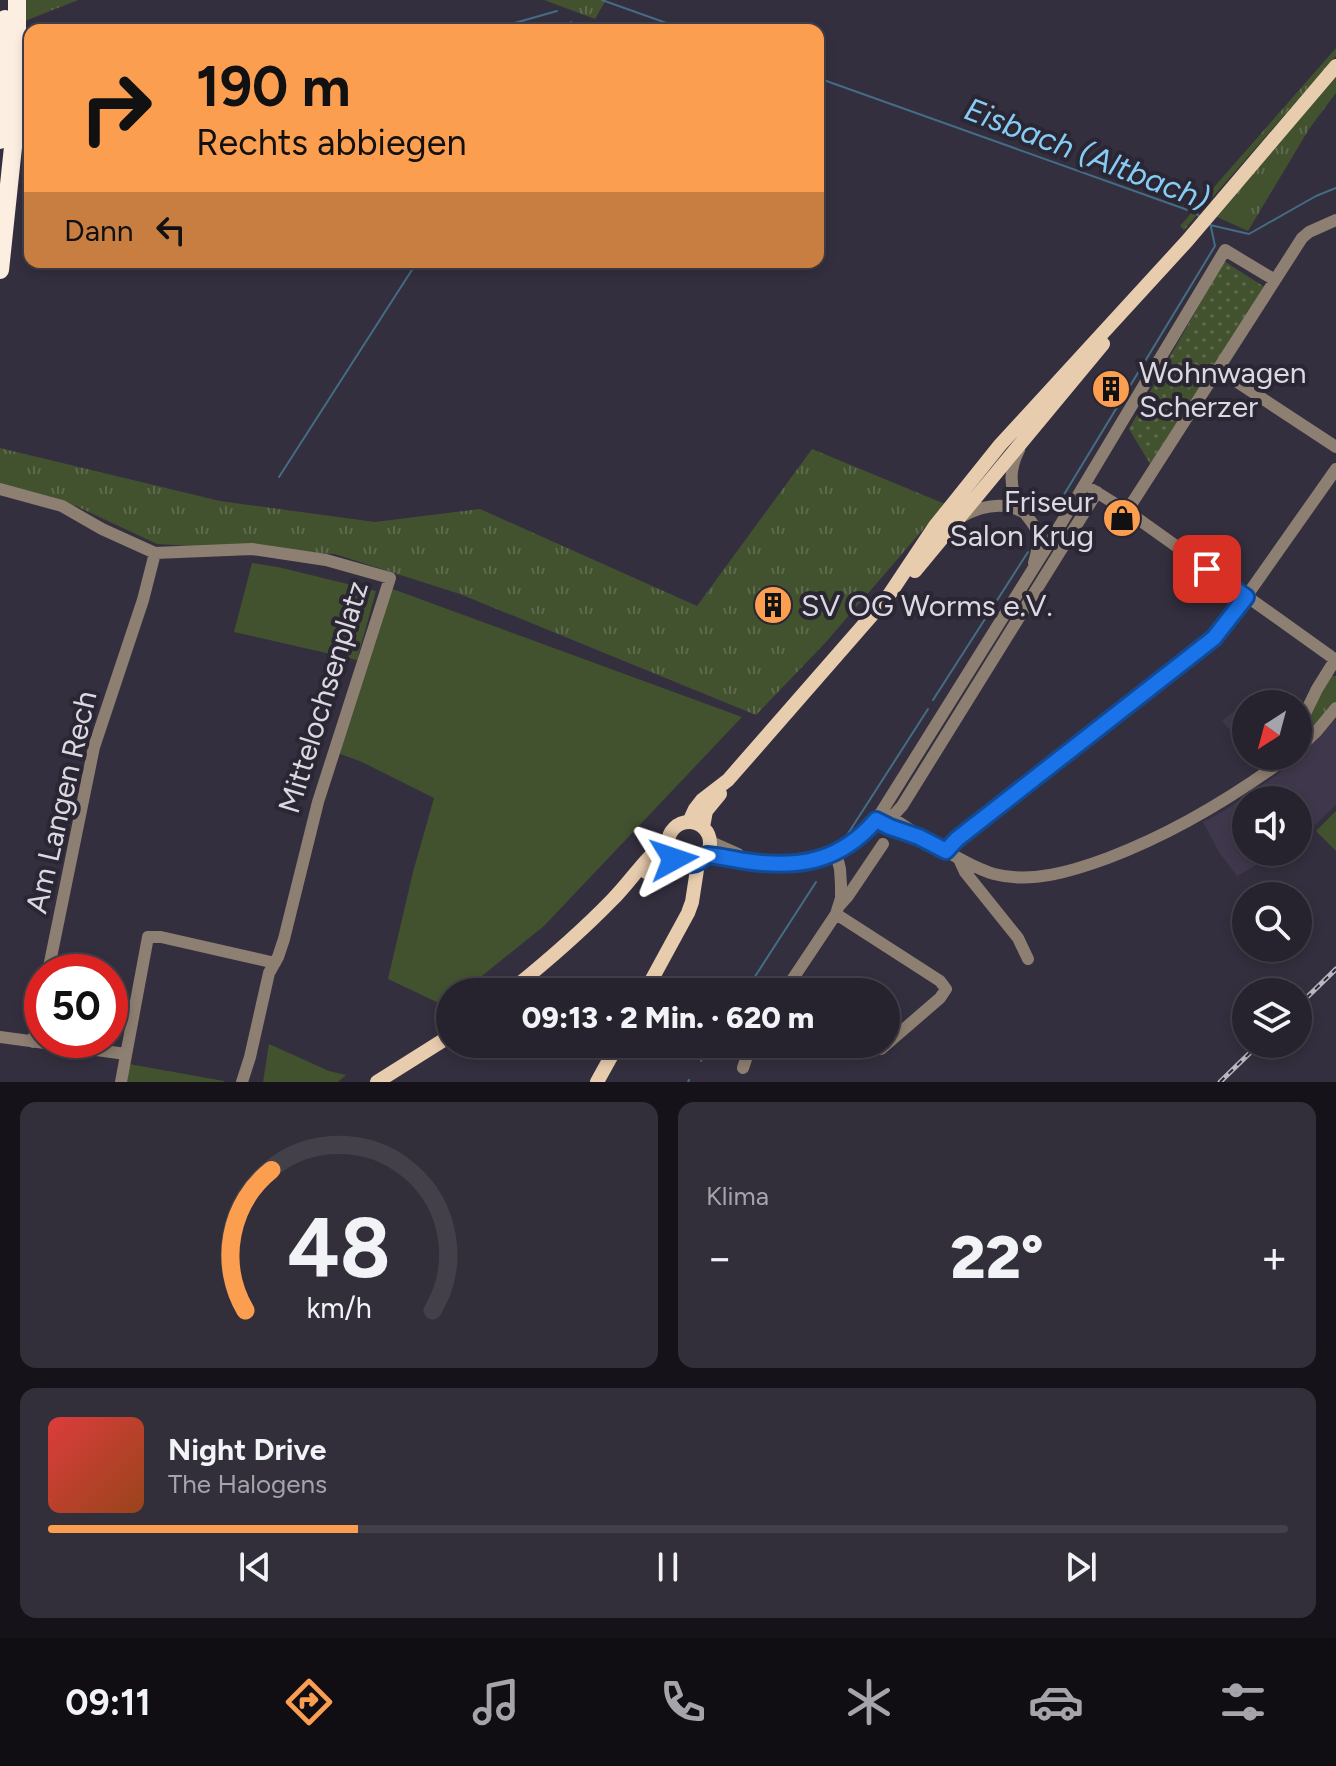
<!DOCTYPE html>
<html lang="de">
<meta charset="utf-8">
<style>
body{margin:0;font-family:Figtree,sans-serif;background:#332f3a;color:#f1f3f6;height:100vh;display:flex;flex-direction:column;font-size:30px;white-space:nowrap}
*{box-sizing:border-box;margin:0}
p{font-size:26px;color:#a4a4aa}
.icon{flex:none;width:44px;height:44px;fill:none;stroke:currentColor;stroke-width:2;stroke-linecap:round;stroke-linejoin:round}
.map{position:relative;height:1082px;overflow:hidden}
.panel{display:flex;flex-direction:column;gap:20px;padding:20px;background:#151319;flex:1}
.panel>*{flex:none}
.guide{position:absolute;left:24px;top:24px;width:800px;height:244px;border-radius:16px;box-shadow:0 4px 12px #0003,0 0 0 2px #43404a;background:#fb9e50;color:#111;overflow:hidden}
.needle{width:52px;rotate:216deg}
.controls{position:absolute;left:1232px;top:690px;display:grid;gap:16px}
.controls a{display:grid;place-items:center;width:80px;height:80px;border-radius:50%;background:#27232e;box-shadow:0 4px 12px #0003,0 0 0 2px #43404a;font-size:40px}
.speed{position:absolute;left:24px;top:954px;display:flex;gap:16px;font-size:40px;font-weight:700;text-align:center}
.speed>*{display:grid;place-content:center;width:104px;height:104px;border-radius:50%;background:#27232e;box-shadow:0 4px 12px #0003,0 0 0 2px #43404a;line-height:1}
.speed .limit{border:12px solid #d22;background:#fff;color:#111}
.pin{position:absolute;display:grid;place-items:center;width:68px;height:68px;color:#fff;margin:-34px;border-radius:16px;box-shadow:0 4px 12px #0006}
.me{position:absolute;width:88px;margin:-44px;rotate:85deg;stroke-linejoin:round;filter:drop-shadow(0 0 6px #0008)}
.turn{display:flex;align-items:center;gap:28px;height:168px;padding:0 40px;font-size:36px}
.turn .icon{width:104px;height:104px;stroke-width:2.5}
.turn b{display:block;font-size:56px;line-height:68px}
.then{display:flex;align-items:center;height:76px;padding:0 40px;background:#0003;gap:16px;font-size:30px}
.big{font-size:60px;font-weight:800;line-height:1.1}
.panel .card{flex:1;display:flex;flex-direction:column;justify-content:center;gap:12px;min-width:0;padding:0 28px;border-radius:16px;background:#332f3a}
.panel .dial{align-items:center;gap:0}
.dial svg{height:208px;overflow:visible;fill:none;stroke:#43404a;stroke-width:7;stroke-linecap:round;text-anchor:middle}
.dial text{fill:#f1f3f6;stroke:none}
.song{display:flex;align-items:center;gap:24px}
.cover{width:96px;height:96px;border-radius:12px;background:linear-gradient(135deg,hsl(0 70% 55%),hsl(20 70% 35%))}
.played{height:8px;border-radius:4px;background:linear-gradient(90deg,#fb9e50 25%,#43404a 25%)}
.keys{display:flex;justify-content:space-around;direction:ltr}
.heat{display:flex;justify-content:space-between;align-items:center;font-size:44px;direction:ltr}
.panel .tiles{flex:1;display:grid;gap:20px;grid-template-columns:1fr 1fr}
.card:last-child{grid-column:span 2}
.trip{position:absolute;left:436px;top:978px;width:464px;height:80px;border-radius:40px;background:#27232e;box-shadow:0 4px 12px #0003,0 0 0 2px #43404a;font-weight:800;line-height:80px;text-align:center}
.tabs{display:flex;height:128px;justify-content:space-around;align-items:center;background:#100e12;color:#a4a4aa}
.tabs .icon{width:56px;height:56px}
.tabs .on{color:#fb9e50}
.tabs b{font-size:36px;color:#f1f3f6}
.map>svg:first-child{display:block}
</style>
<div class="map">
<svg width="1336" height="1082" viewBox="0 0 1336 1082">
<defs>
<pattern id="grass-tufts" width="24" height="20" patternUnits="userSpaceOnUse" patternTransform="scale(2)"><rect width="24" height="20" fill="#42522f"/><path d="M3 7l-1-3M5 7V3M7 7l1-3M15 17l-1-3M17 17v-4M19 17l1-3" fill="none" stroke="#5d6a4d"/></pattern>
<pattern id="park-dots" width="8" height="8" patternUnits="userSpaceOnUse" patternTransform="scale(2)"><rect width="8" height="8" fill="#42522f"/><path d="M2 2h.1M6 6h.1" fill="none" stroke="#5d6a4d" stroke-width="1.8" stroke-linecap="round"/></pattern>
</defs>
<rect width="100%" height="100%" fill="#342f3e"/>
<!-- built -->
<path fill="#3f384c" d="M 1260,691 L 1272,704 L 1246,704 L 1246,753 L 1241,743 L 1222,721 Z
M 1336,719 L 1336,805 L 1298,841 L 1298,800 L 1246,800 L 1246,852 L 1279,852 L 1237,876 L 1219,852 L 1203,822 L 1224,811 L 1282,771 L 1309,747 Z"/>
<!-- grass -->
<path fill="url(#grass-tufts)" d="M 23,0 L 78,0 L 25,21 Z
M 544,0 L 606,0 L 595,19 Z
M 1336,48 L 1336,56 L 1184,230 L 1180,226 Z
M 1336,75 L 1336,93 L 1309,129 L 1248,231 L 1215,216 Z
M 0,448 L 220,501 L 375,522 L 480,509 L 697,606 L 812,449 L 945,504 L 826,642 L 756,715 L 460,594 L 335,554 L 157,544 L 76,506 L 35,494 L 0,487 Z
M 1332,676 L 1336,676 L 1336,701 L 1309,732 L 1306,732 L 1303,728 L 1328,680 Z"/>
<!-- park -->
<path fill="url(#park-dots)" d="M 1224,261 L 1266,288 L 1152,467 L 1129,429 Z"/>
<!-- garden -->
<path fill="#42522f" d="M 1184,369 L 1196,376 L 1172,414 L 1160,407 Z
M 252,563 L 278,567 L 376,591 L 357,660 L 234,632 Z
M 390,588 L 742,717 L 544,926 L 462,992 L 450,992 L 450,1001 L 445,1006 L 388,979 L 413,872 L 434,798 L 362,762 L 335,752 Z
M 1336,811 L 1336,851 L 1316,831 Z
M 269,1044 L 329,1071 L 346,1075 L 338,1082 L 263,1082 Z
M 129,1064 L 224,1081 L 224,1082 L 127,1082 Z"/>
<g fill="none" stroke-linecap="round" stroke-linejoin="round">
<!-- stream -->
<path stroke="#436d85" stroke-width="2" d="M 602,0 L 686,30
M 490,30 L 557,11
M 566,30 L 571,22
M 818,78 L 1196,213 L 1199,216
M 1210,225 L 1249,234 L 1316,196 L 1336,188
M 279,477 L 417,262
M 1054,511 L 1215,246 L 1211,227
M 933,700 L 1028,552
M 842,843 L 928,709
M 745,992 L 816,882
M 701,1061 L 712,1044
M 688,1082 L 689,1080"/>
<!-- minor -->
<path stroke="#8d7f71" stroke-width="12" d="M 1219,370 L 1336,447
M 1019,450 C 1008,471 1009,491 1023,510 C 1027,517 1034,524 1037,531 C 1040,541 1037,553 1034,563
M 0,489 L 62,506 L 102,529 L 155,553 L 252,549 L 326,560 L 390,578 L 318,802 L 284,939 L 278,957 L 269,973 L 250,1057 L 242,1082
M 1093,490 L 1127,511 L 1336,660
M 1127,511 L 1302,238 L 1309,232 L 1336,220
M 961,517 C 981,506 1003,501 1023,512
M 1298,728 L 1317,689 L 1335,660
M 1298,749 L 1316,732 L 1336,708
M 882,811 C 902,825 923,838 944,850 C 960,859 976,869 994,874 C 1031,884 1073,871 1108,858 C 1174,833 1232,798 1289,756
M 891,818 L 902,806 L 1097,492
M 711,842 L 738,854
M 946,851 L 957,839 L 1214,638 L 1231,618 L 1336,469
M 707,855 C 722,856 736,860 750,862 C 805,868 849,860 882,811 L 1053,537 L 1225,250 L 1275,280
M 959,859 L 965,872 L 1018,938 L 1028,959
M 839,906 L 848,896 L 883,844
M 836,914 L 940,981 L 946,989 L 940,998 L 881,1049
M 48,972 L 94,747 L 143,600 L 155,553
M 784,992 L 836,914 L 841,898 L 841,885 L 840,869 L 836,853
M 0,1037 L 126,1054
M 33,1042 L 42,1001
M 743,1068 L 751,1044
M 121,1082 L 148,937 L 161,937 L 275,963"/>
<!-- major -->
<path stroke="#e8ccae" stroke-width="14" d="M 915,571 L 1103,344
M668 843a21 21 0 1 1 42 0a21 21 0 1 1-42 0Z
M 689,822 L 695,809 L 702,800 L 728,780 L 887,598 L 935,526 L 1000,445 L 1187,241 L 1336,66
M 703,827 L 706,811 L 720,794
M 646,872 L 656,862 L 670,853
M 509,992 C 545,963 580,933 612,900 C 632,880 645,857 668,841
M 645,992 L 688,913 L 692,902 L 698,863
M 377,1082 L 450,1036
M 597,1082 L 618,1044"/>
<!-- highway -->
<path stroke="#fceee0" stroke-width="18" d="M 0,140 L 5,19
M 0,270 L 17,109 L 17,0"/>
<defs>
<path id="rail" d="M 1298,1006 L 1336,969
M 1220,1082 L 1259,1044"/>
</defs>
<!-- rail casing -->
<use href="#rail" stroke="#b9b6c0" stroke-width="5"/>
<!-- rail -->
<use href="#rail" stroke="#2a2633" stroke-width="2" stroke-dasharray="6" stroke-linecap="butt"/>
</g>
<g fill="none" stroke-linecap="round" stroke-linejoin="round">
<defs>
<path id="route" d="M 674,859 C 686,867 698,866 707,855 C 720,856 732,859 745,861 C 798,869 840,862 876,820 L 890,827 L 919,837 L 946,851 L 957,839 L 1214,638 L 1246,597 L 1207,569"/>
</defs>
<!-- route casing -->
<use href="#route" stroke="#114b97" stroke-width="20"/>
<!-- route -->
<use href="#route" stroke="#1a73e8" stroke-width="14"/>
</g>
<!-- icons -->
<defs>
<symbol id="building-disc" viewBox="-11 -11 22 22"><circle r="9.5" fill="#fb9e50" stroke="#2a2633"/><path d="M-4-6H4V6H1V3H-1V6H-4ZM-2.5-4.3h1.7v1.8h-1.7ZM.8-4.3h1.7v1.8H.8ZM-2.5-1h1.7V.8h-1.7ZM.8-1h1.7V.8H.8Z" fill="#111"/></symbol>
<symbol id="shop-disc" viewBox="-11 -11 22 22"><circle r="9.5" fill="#fb9e50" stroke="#2a2633"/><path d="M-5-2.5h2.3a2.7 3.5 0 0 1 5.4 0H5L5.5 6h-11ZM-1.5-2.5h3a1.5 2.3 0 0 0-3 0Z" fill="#111"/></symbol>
</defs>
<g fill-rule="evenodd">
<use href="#building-disc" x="1089" y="367" width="44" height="44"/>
<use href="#shop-disc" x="1100" y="496" width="44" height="44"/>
<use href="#building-disc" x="751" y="583" width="44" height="44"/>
</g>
<g text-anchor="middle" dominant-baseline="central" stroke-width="8" stroke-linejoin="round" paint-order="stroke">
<!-- poi labels -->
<g font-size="30" fill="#dbd8e1" stroke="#2a2633" text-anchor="start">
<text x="1139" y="372">Wohnwagen<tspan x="1139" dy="34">Scherzer</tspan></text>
<text x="1094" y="501" text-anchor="end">Friseur<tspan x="1094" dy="34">Salon Krug</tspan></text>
<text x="801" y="605">SV OG Worms e.V.</text>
</g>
<!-- street labels -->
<g font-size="30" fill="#dbd8e1" stroke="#2a2633">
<text transform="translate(323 697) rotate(-73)">Mittelochsenplatz</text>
<text transform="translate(61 802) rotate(-77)">Am Langen Rech</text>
</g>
<!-- water labels -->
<g font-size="32" font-style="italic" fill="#86ccf4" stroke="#2a2633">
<text transform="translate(1087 154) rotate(21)">Eisbach (Altbach)</text>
</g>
</g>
</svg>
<div class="controls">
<a><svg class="needle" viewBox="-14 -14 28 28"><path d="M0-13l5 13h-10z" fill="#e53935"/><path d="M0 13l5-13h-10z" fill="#a4a4aa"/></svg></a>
<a><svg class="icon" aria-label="sound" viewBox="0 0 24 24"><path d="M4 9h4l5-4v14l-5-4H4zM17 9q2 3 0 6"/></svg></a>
<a><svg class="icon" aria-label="search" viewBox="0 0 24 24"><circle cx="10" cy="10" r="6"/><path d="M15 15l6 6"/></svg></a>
<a><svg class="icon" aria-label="layers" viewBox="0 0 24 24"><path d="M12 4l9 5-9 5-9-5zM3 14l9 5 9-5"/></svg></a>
</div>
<div class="speed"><div class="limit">50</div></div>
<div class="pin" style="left:1207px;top:569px;background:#d93025"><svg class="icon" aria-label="arrive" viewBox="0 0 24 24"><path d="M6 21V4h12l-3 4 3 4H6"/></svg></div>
<svg class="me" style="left:674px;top:859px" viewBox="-20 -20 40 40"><path d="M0-17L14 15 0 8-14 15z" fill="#1a73e8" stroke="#fff" stroke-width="4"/></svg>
<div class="trip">09:13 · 2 Min. · 620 m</div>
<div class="guide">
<div class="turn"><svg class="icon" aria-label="right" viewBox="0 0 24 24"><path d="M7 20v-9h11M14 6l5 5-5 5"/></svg><div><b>190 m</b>Rechts abbiegen</div></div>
<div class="then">Dann<svg class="icon" aria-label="left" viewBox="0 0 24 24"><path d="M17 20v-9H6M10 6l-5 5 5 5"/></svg></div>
</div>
</div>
<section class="panel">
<div class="tiles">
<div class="card dial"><svg viewBox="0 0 100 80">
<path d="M14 69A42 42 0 1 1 86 69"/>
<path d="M14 69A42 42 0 0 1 24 15" stroke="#fb9e50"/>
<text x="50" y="56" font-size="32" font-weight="700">48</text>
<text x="50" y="72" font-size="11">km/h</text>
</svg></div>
<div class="card"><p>Klima</p>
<div class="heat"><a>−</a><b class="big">22°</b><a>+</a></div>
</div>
<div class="card">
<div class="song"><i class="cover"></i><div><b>Night Drive</b><p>The Halogens</p></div></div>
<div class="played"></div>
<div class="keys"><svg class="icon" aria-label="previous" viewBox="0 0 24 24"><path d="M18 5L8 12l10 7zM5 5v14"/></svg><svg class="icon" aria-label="pause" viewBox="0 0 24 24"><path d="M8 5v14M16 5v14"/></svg><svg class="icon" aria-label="next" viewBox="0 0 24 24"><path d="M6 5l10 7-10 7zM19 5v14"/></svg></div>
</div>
</div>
</section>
<nav class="tabs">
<b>09:11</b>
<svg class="icon on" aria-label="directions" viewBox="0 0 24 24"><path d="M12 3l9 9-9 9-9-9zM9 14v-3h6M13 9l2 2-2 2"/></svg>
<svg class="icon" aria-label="music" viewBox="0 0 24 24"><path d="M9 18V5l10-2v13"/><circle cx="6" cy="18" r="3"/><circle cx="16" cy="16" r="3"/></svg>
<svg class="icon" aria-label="phone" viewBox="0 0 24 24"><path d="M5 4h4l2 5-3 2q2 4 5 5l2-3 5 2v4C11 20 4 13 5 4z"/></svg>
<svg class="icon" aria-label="climate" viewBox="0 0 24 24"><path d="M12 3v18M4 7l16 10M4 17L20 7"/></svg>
<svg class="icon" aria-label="car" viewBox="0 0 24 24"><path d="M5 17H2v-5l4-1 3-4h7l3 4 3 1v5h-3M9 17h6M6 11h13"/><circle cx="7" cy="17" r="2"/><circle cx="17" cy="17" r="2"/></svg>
<svg class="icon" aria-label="filters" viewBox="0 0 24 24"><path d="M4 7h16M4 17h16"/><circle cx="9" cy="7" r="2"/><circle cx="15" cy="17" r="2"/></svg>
</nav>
